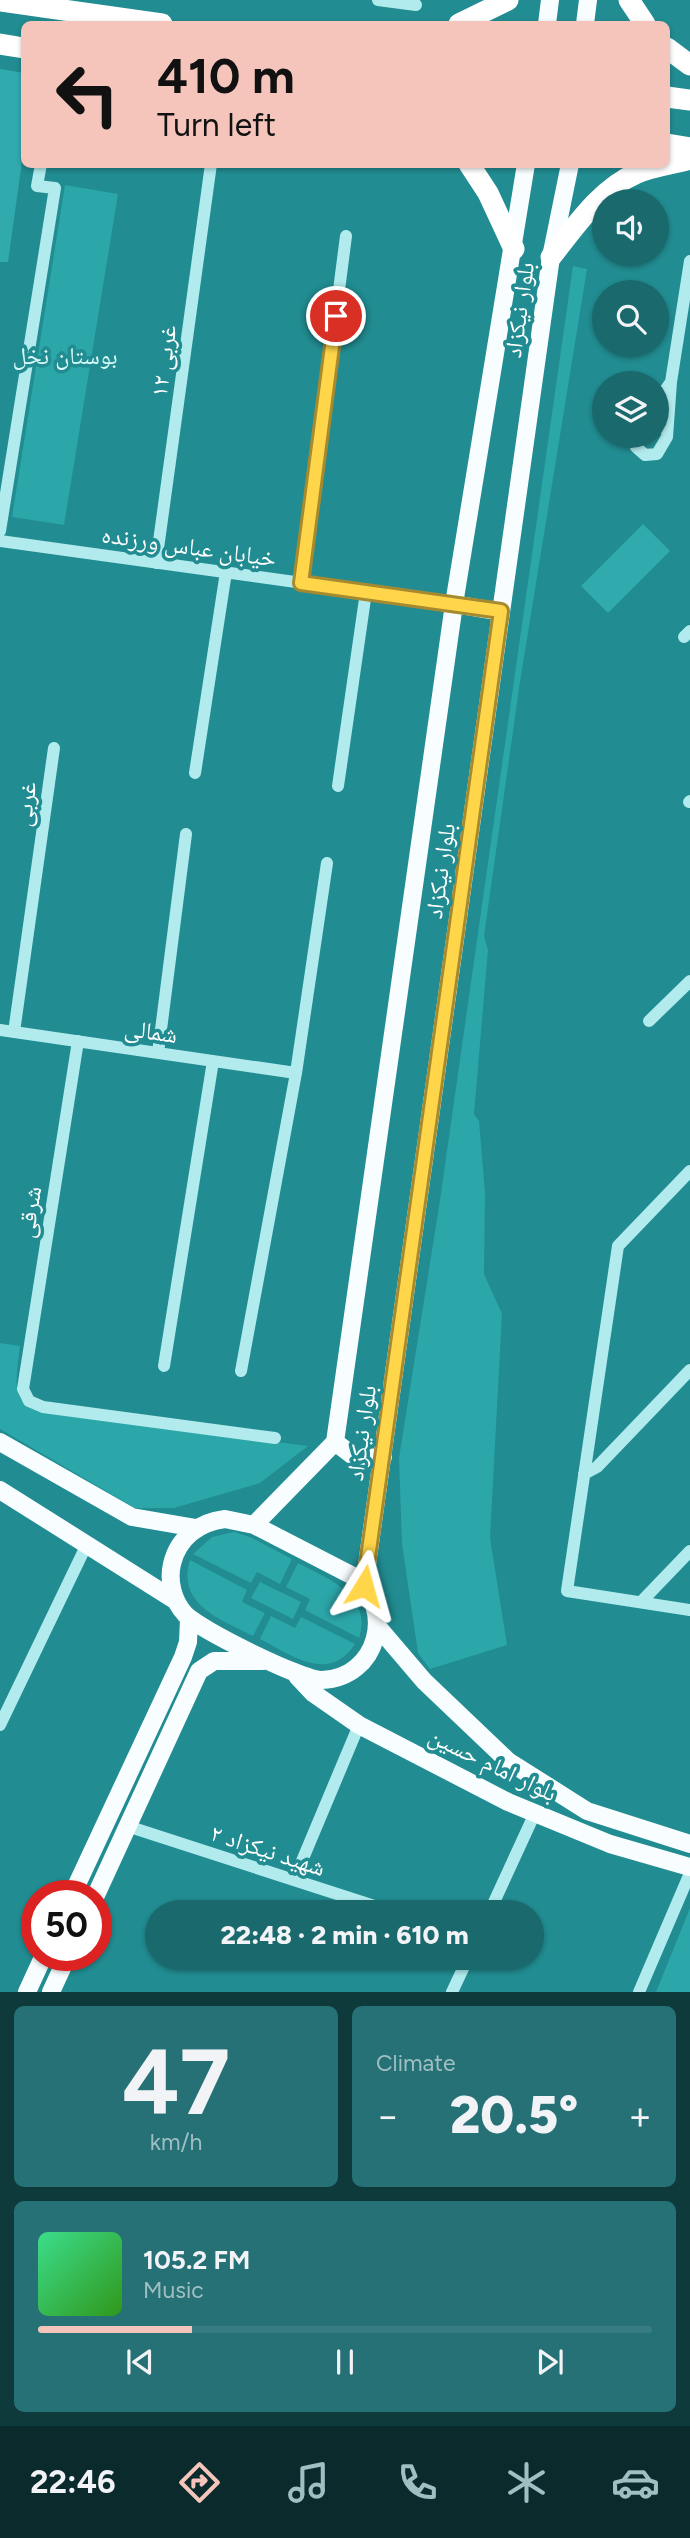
<!DOCTYPE html>
<meta charset="utf-8">
<style>
body{margin:0;font-family:Figtree,"Noto Naskh Arabic",sans-serif;background:#267175;color:#f1f3f6;height:100vh;display:flex;flex-direction:column;font-size:26px;white-space:nowrap}
*{box-sizing:border-box;margin:0}
p{font-size:23px;color:#9fbfc2}
.icon{flex:none;width:38px;height:38px;fill:none;stroke:currentColor;stroke-width:2;stroke-linecap:round;stroke-linejoin:round}
.map{position:relative;height:1992px;overflow:hidden}
.panel{display:flex;flex-direction:column;gap:14px;padding:14px;background:#0e3a3c;flex:1}
.panel>*{flex:none}
.banner{position:absolute;left:21px;top:21px;width:649px;height:147px;border-radius:10px;box-shadow:0 2px 5px #0004;background:#f5c5bc;color:#111;overflow:hidden}
.fabs{position:absolute;left:592px;top:189px;display:grid;gap:14px}
.fabs a{display:grid;place-items:center;width:77px;height:77px;border-radius:50%;background:#19696d;box-shadow:0 2px 5px #0004;font-size:35px}
.speed{position:absolute;left:21px;top:1880px;display:flex;gap:14px;font-size:35px;font-weight:700;text-align:center}
.speed>*{display:grid;place-content:center;width:91px;height:91px;border-radius:50%;background:#19696d;box-shadow:0 2px 5px #0004;line-height:1}
.speed .limit{border:10px solid #d22;background:#fff;color:#111}
.pin{position:absolute;display:grid;place-items:center;width:60px;height:60px;color:#fff;margin:-30px;border:4px solid #fff;border-radius:50%;box-shadow:0 2px 7px #0007}
.me{position:absolute;width:77px;margin:-38px;rotate:8deg;stroke-linejoin:round;filter:drop-shadow(0 0 5px #0008)}
.turn{display:flex;align-items:center;gap:24px;height:147px;padding:0 21px;font-size:32px}
.turn .icon{width:91px;height:91px;stroke-width:2.5}
.turn b{display:block;font-size:49px;line-height:60px}
.big{font-size:52px;font-weight:800;line-height:1.1}
.panel .card{flex:1;display:flex;flex-direction:column;justify-content:center;gap:10px;min-width:0;padding:0 24px;border-radius:10px;background:#267175}
.panel .dial{align-items:center;gap:0}
.dial b{font-size:91px;line-height:1}
.song{display:flex;align-items:center;gap:21px}
.cover{width:84px;height:84px;border-radius:10px;background:linear-gradient(135deg,hsl(150 70% 55%),hsl(110 70% 35%))}
.played{height:7px;border-radius:4px;background:linear-gradient(90deg,#f5c5bc 25%,#377c80 25%)}
.keys{display:flex;justify-content:space-around;direction:ltr}
.heat{display:flex;justify-content:space-between;align-items:center;font-size:38px;direction:ltr}
.panel .tiles{flex:1;display:grid;gap:14px;grid-template-columns:1fr 1fr}
.card:last-child{grid-column:span 2}
.trip{position:absolute;left:145px;top:1900px;width:399px;height:70px;border-radius:35px;background:#19696d;box-shadow:0 2px 5px #0004;font-weight:800;line-height:70px;text-align:center}
.menu{display:flex;height:112px;justify-content:space-around;align-items:center;background:#0a2a2c;color:#9fbfc2}
.menu .icon{width:49px;height:49px}
.menu .selected{color:#f5c5bc}
.menu b{font-size:32px;color:#f1f3f6}
.map>svg:first-child{display:block}
</style>
<div class="map">
<svg width="690" height="1992" viewBox="0 0 690 1992">
<rect width="100%" height="100%" fill="#218c91"/>
<!-- green -->
<path fill="#2ba6a9" d="M 65,185 L 118,194 L 64,525 L 12,517 Z
M 573,266 L 587,269 L 520,682 L 484,936 L 488,950 L 474,1114 L 479,1121 L 485,1193 L 484,1274 L 502,1314 L 490,1538 L 507,1645 L 430,1669 L 418,1653 L 402,1544 L 399,1458 L 440,1200 Z
M 0,1343 L 20,1346 C 18,1371 8,1400 35,1410 L 308,1446 L 260,1483 L 174,1508 L 135,1508 L 0,1429 Z
M 234,1532 L 250,1537 L 292,1559 L 280,1584 L 257,1572 L 251,1583 L 193,1554 L 212,1537 Z
M 190,1560 L 247,1590 L 242,1602 L 265,1613 L 253,1636 C 222,1620 176,1605 190,1560 Z
M 298,1563 C 328,1579 373,1595 359,1638 L 305,1610 L 310,1599 L 286,1587 Z
M 260,1582 L 301,1602 L 293,1619 L 251,1598 Z
M 271,1616 L 295,1628 L 301,1617 L 355,1644 C 329,1684 291,1655 260,1639 Z
M 690,1908 L 690,1992 L 656,1992 Z"/>
<!-- building -->
<path fill="#31aaae" d="M 0,69 L 24,73 L 24,147 L 8,262 L 0,262 Z
M 643,524 L 670,551 L 608,613 L 581,586 Z"/>
<g fill="none" stroke-linecap="round" stroke-linejoin="round">
<!-- minor -->
<path stroke="#b2ebed" stroke-width="12" d="M 378,0 L 416,5
M 656,403 L 671,382
M 635,436 L 636,447 L 645,455 L 657,454 L 667,437 L 671,382 L 690,261
M 0,531 L 55,188 L 37,186 L 41,164
M 0,541 L 454,604
M 156,563 L 211,164
M 301,583 L 346,236
M 684,637 L 690,631
M 195,773 L 226,572
M 338,786 L 366,592
M 689,802 L 690,801
M 649,1021 L 690,981
M 0,1030 L 296,1073
M 14,1032 L 54,748
M 78,1041 L 23,1389 L 29,1401 L 43,1407 L 275,1438
M 158,1053 L 186,834
M 690,1171 L 618,1246 L 567,1591 L 690,1610
M 164,1366 L 213,1061
M 241,1371 L 296,1073 L 327,863
M 584,1474 L 597,1467 L 690,1370
M 641,1602 L 690,1551
M 0,1725 L 87,1544
M 127,1826 L 396,1913
M 294,1880 L 359,1725
M 489,1913 L 535,1813
M 452,1992 L 468,1958
M 639,1992 L 690,1873"/>
<!-- major -->
<path stroke="#f8feff" stroke-width="18" d="M 547,24 L 550,0
M 585,24 L 588,0
M 454,604 L 501,612
M 0,1442 L 132,1517 L 196,1528
M 335,1442 L 356,1458 L 383,1457
M 0,1490 L 176,1601
M 225,1519 L 254,1525 L 353,1576 C 396,1608 378,1678 322,1680 C 304,1681 198,1629 185,1614 C 173,1601 168,1581 172,1564 C 178,1538 199,1522 225,1519 Z
M 254,1525 L 335,1442 L 454,604 L 526,164
M 364,1586 L 551,257 L 570,164
M 378,1627 L 424,1681 L 508,1761 L 587,1811 L 690,1844
M 297,1676 L 313,1693 L 359,1725 L 508,1802 L 610,1844 L 690,1867
M 72,1895 L 183,1657 L 188,1642 L 189,1619
M 96,1895 L 199,1671 L 214,1661 L 264,1661
M 27,1992 L 44,1955
M 51,1992 L 68,1955"/>
<!-- highway -->
<path stroke="#fff" stroke-width="21" d="M 629,0 L 645,24
M 0,1 L 162,24
M 459,24 L 508,0
M 0,44 L 24,48
M 667,48 L 690,65
M 667,97 L 690,100
M 667,144 L 690,148
M 469,164 L 488,193 L 514,249
M 551,257 C 575,227 600,189 637,173 C 653,166 673,164 690,159"/>
</g>
<g fill="none" stroke-linecap="round" stroke-linejoin="round">
<defs>
<path id="route" d="M 336,316 L 301,583 L 501,611 L 364,1586"/>
</defs>
<!-- route casing -->
<use href="#route" stroke="#a68a30" stroke-width="18"/>
<!-- route -->
<use href="#route" stroke="#ffd54a" stroke-width="12"/>
</g>
<g text-anchor="middle" dominant-baseline="central" stroke-width="7" stroke-linejoin="round" paint-order="stroke">
<!-- street labels -->
<g font-size="24" fill="#fff" stroke="#218c91">
<text transform="translate(519 310) rotate(-82)">بلوار نیکزاد</text>
<text transform="translate(163 361) rotate(-82)">غربی ۱۲</text>
<text transform="translate(189 546) rotate(8)">خیابان عباس ورزنده</text>
<text transform="translate(25 804) rotate(-82)">غربی</text>
<text transform="translate(440 871) rotate(-82)">بلوار نیکزاد</text>
<text transform="translate(151 1031) rotate(8)">شمالی</text>
<text transform="translate(29 1212) rotate(-81)">شرقی</text>
<text transform="translate(361 1433) rotate(-82)">بلوار نیکزاد</text>
<text transform="translate(493 1764) rotate(26)">بلوار امام حسین</text>
<text transform="translate(268 1850) rotate(18)">شهید نیکزاد ۲</text>
</g>
<!-- park labels -->
<g font-size="24" fill="#d8f9f9" stroke="#218c91">
<text x="65" y="355">بوستان نخل</text>
</g>
</g>
</svg>
<div class="fabs">
<a><svg class="icon" aria-label="sound" viewBox="0 0 24 24"><path d="M4 9h4l5-4v14l-5-4H4zM17 9q2 3 0 6"/></svg></a>
<a><svg class="icon" aria-label="search" viewBox="0 0 24 24"><circle cx="10" cy="10" r="6"/><path d="M15 15l6 6"/></svg></a>
<a><svg class="icon" aria-label="layers" viewBox="0 0 24 24"><path d="M12 4l9 5-9 5-9-5zM3 14l9 5 9-5"/></svg></a>
</div>
<div class="speed"><div class="limit">50</div></div>
<div class="pin" style="left:336px;top:316px;background:#d93025"><svg class="icon" aria-label="arrive" viewBox="0 0 24 24"><path d="M6 21V4h12l-3 4 3 4H6"/></svg></div>
<svg class="me" style="left:364px;top:1586px" viewBox="-20 -20 40 40"><path d="M0-17L14 15 0 8-14 15z" fill="#ffd54a" stroke="#fff" stroke-width="4"/></svg>
<div class="trip">22:48 · 2 min · 610 m</div>
<div class="banner">
<div class="turn"><svg class="icon" aria-label="left" viewBox="0 0 24 24"><path d="M17 20v-9H6M10 6l-5 5 5 5"/></svg><div><b>410 m</b>Turn left</div></div>
</div>
</div>
<section class="panel">
<div class="tiles">
<div class="card dial"><b>47</b><p>km/h</p></div>
<div class="card"><p>Climate</p>
<div class="heat"><a>−</a><b class="big">20.5°</b><a>+</a></div>
</div>
<div class="card">
<div class="song"><i class="cover"></i><div><b>105.2 FM</b><p>Music</p></div></div>
<div class="played"></div>
<div class="keys"><svg class="icon" aria-label="previous" viewBox="0 0 24 24"><path d="M18 5L8 12l10 7zM5 5v14"/></svg><svg class="icon" aria-label="pause" viewBox="0 0 24 24"><path d="M8 5v14M16 5v14"/></svg><svg class="icon" aria-label="next" viewBox="0 0 24 24"><path d="M6 5l10 7-10 7zM19 5v14"/></svg></div>
</div>
</div>
</section>
<nav class="menu">
<b>22:46</b>
<svg class="icon selected" aria-label="directions" viewBox="0 0 24 24"><path d="M12 3l9 9-9 9-9-9zM9 14v-3h6M13 9l2 2-2 2"/></svg>
<svg class="icon" aria-label="music" viewBox="0 0 24 24"><path d="M9 18V5l10-2v13"/><circle cx="6" cy="18" r="3"/><circle cx="16" cy="16" r="3"/></svg>
<svg class="icon" aria-label="phone" viewBox="0 0 24 24"><path d="M5 4h4l2 5-3 2q2 4 5 5l2-3 5 2v4C11 20 4 13 5 4z"/></svg>
<svg class="icon" aria-label="climate" viewBox="0 0 24 24"><path d="M12 3v18M4 7l16 10M4 17L20 7"/></svg>
<svg class="icon" aria-label="car" viewBox="0 0 24 24"><path d="M5 17H2v-5l4-1 3-4h7l3 4 3 1v5h-3M9 17h6M6 11h13"/><circle cx="7" cy="17" r="2"/><circle cx="17" cy="17" r="2"/></svg>
</nav>
